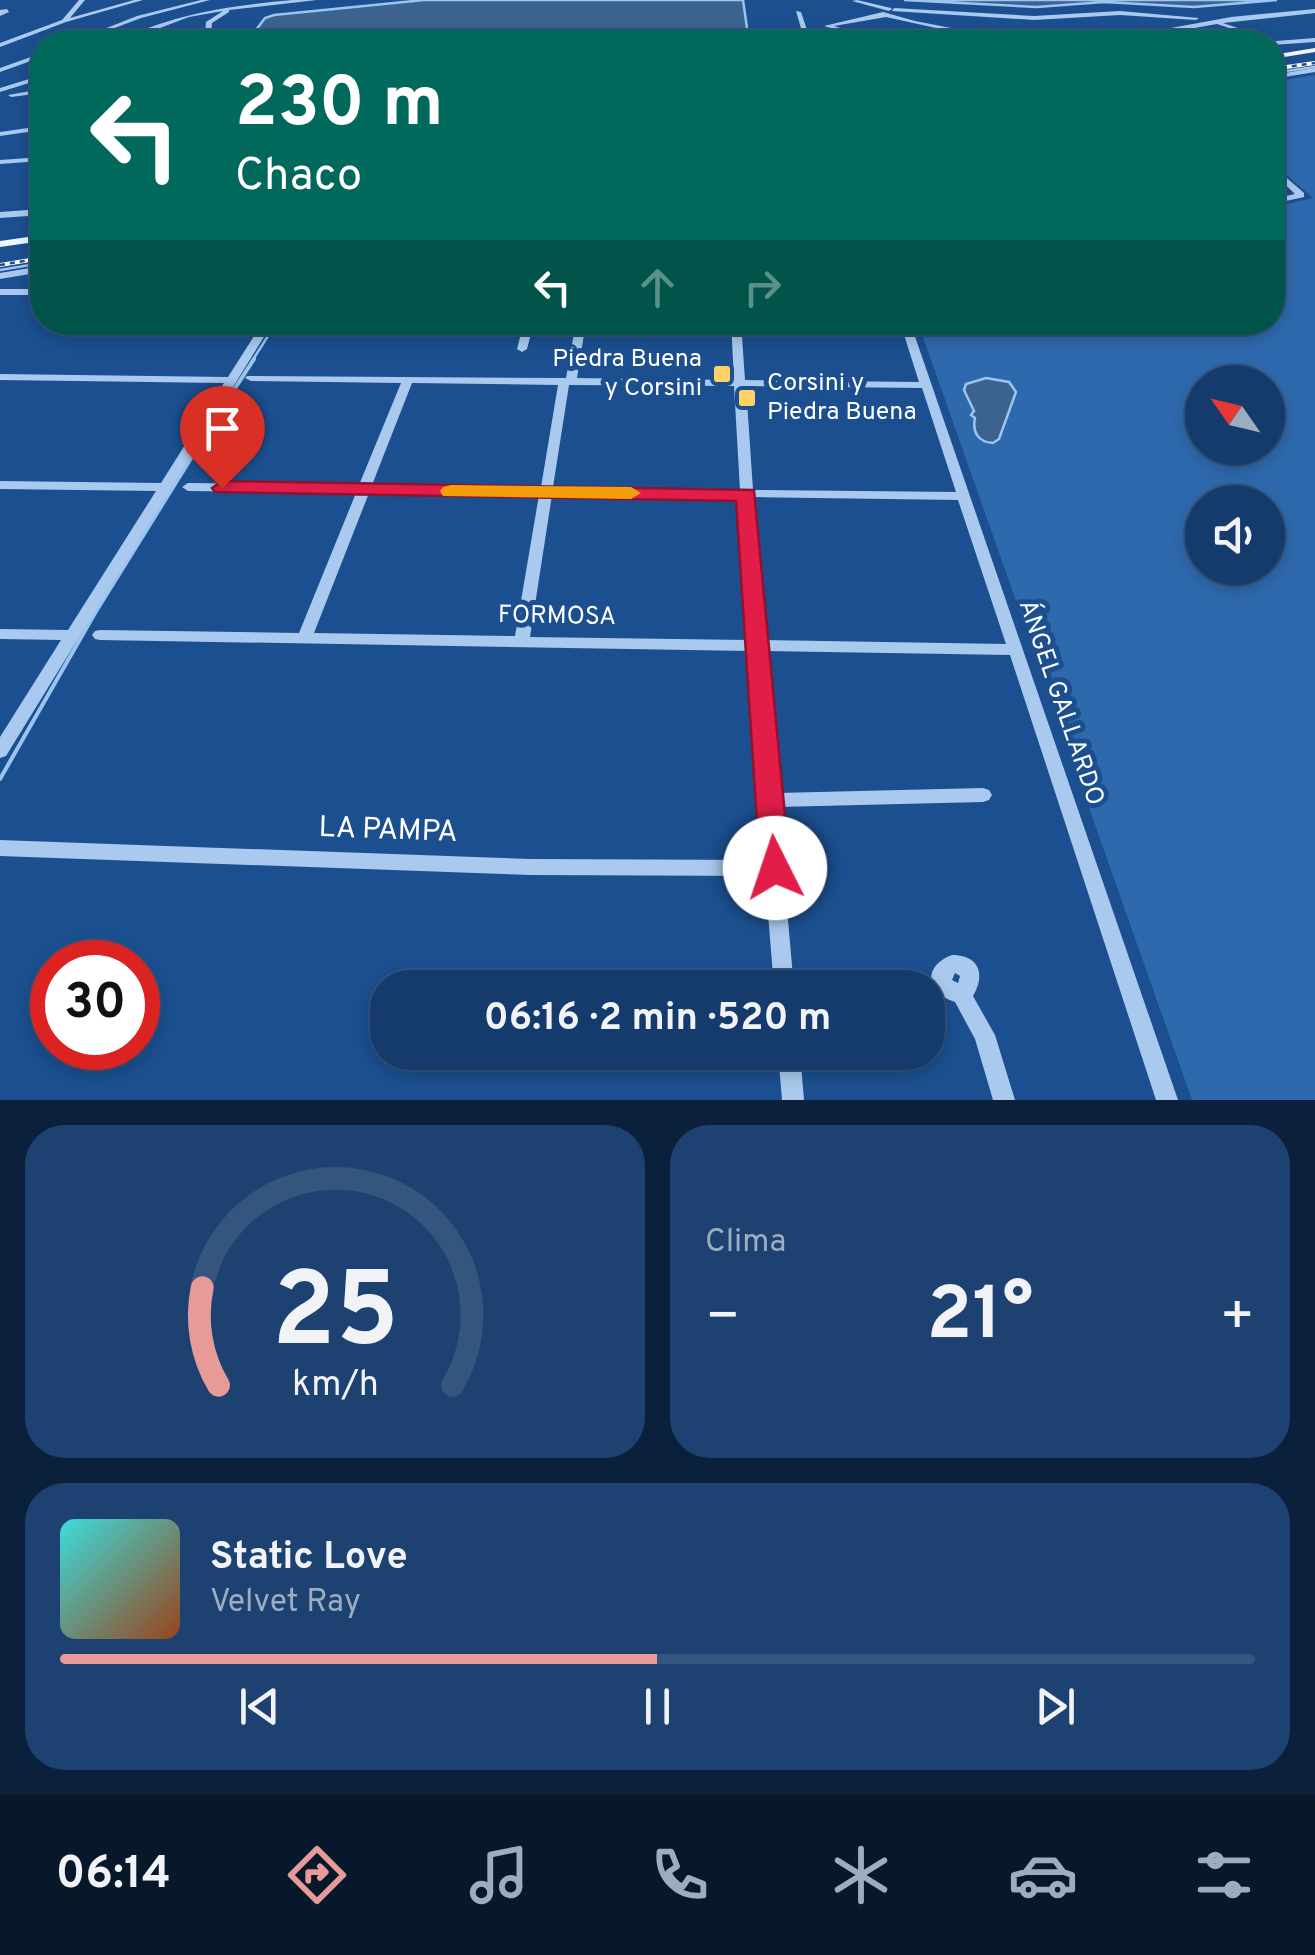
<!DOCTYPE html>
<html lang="es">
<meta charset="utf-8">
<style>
body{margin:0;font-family:Overpass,sans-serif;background:#1d4271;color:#f1f3f6;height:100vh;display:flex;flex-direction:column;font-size:38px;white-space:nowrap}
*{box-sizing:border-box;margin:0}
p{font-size:32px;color:#9dadc1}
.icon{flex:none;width:55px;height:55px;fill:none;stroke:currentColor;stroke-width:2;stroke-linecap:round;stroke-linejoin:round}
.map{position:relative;height:1100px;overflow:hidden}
.side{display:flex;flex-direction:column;gap:25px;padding:25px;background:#0b203b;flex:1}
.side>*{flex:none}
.banner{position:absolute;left:30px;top:30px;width:1255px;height:305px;border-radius:40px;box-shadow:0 5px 15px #0003,0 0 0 2px #33557e;background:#00695c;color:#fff;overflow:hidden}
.needle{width:65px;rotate:304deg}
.tools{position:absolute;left:1185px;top:365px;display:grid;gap:20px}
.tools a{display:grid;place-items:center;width:100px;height:100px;border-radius:50%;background:#143b6b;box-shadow:0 5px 15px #0003,0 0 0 2px #33557e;font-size:50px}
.speed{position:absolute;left:30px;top:940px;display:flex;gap:20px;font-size:50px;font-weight:700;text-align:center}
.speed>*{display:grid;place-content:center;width:130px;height:130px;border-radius:50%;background:#143b6b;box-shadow:0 5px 15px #0003,0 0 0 2px #33557e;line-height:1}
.speed .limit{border:15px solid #d22;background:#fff;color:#111}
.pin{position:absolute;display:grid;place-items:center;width:85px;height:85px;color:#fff;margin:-102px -42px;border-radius:50% 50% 50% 0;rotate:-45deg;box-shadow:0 0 10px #0007}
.pin .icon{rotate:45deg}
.me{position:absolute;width:110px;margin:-55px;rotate:356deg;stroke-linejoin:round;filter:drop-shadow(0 0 8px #0008)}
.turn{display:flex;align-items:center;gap:35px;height:210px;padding:0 40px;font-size:45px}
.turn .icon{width:130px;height:130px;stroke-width:2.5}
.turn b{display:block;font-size:70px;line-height:85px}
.lanes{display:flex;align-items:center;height:95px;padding:0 40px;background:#0003;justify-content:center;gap:50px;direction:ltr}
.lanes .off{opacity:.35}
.big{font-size:75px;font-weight:700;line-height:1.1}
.side .tile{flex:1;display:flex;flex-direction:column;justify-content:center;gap:15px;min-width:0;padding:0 35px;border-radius:40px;background:#1d4271}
.side .dial{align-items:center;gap:0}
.dial svg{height:260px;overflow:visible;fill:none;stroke:#33557e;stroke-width:7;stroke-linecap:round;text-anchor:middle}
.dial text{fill:#f1f3f6;stroke:none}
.song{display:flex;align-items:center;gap:30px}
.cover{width:120px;height:120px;border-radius:15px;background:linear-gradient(135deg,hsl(180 70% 55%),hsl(20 70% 35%))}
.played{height:10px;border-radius:5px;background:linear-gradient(90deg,#e69b98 50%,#33557e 50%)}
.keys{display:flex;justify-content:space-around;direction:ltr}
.heat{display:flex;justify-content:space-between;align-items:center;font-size:55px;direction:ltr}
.side .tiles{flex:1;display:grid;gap:25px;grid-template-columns:1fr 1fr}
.tile:last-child{grid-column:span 2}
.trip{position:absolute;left:370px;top:970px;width:575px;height:100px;border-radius:40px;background:#143b6b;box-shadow:0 5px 15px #0003,0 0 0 2px #33557e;font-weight:700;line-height:100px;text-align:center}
.tab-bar{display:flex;height:160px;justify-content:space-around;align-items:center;background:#08182b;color:#9dadc1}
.tab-bar .icon{width:70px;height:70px}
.tab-bar .current{color:#e69b98}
.tab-bar b{font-size:45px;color:#f1f3f6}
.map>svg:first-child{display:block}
</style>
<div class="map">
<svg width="1315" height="1100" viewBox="0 0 1315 1100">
<rect width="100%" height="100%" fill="#1b4f8f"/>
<!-- green -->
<path fill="#2e69ad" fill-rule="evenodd" d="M 1315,75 L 1315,1100 L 1192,1100 L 918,323 L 1272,322 L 1273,207 L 1313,198 L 1273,163 L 1273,82 ZM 1202,382 L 1268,382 L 1268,448 L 1202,448 ZM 1202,502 L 1268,502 L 1268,568 L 1202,568 Z"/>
<!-- water -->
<path fill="#3c6290" stroke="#9cc4f0" stroke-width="2.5" d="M 424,0 L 743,0 L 749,42 L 247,42 L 265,18 L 274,15 Z
M 904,0 L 1277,0 L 1194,7 L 1104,2 L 1037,7 Z
M 986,378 L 1009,382 L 1016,392 L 999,439 L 993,443 C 978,442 972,432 975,418 L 971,415 L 974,411 L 964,390 L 966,384 Z"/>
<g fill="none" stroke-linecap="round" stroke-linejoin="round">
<!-- stream-far1 -->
<path stroke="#9cc4f0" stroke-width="2.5" d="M 1272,73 L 1315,67
M 0,270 L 42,263
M 252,361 L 277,322"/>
<!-- stream -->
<path stroke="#9cc4f0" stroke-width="4" d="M 221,410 L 254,359
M 213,424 L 215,420
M 0,779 L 95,613 L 206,434"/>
<!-- minor -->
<path fill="#a9c9ee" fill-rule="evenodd" d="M 79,0 L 85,0 L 70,18 L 134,0 L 143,0 L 66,22 L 0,47 L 0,43 L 62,20 Z
M 201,0 L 210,0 L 141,18 L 78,42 L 71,42 L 137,16 Z
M 293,0 L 317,0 L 229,10 L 229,12 L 212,23 L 211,35 L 204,42 L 198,42 L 205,35 L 206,22 L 223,11 L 189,17 L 123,42 L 116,42 C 171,14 232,5 293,0 Z
M 857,0 L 891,8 L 892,9 L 889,11 L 852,1 Z
M 894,8 L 1034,16 L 1120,11 L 1199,18 L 1196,20 L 1120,15 L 1034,20 L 892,11 Z
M 7,9 L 9,12 L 0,16 L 0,10 Z
M 1315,9 L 1315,13 L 1223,23 L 1276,41 L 1315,38 L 1315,42 L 1272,45 L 1272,42 L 1217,24 L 1138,38 L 1074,42 L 977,37 L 886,17 L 834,26 L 885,42 L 877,42 L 824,26 L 883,12 L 915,21 L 977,33 L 1074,39 L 1138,34 L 1231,17 Z
M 796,11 L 801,12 L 811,42 L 805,42 Z
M 42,53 L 42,57 L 0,72 L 0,68 Z
M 1315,68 L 1315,72 L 1272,79 L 1272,75 Z
M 42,75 L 42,79 L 0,92 L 0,88 Z
M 42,89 L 42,93 L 11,97 L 8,95 Z
M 42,126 L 42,130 L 0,136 L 0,132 Z
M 42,157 L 42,161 L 0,164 L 0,160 Z
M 1272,165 L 1304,193 L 1304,197 L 1272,204 L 1272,199 L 1295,194 L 1272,172 Z
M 42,209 L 42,215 L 0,218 L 0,212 Z
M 42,266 L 42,272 L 0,279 L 0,273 Z
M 0,289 L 42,289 L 42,295 L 0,295 Z
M 263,322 L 273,322 L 6,756 L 0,758 L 0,737 L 61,640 L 0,639 L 0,629 L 68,630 L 156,491 L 0,489 L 0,481 L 161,483 L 224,383 L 0,380 L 0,374 L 228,377 Z
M 524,322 L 534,322 L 527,349 L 522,352 L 517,349 Z
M 576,322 L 586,322 L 577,378 L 734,380 L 731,322 L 741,322 L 745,380 L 919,382 L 900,322 L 910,322 L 1178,1100 L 1156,1100 L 1010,655 L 764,651 L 777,793 L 983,788 L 989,790 L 992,795 L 989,800 L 983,802 L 778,807 L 794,988 L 774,988 L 765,876 L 531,875 L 0,856 L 0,840 L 531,859 L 764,860 L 749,651 L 100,640 L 95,639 L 92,635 L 95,631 L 100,630 L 299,633 L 356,493 L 188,491 L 182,487 L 188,483 L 359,485 L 401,383 L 251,381 L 245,378 L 247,376 L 566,378 ZM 412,383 L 558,385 L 541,487 L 372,485 ZM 569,385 L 734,386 L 740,490 L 553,487 ZM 746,386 L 922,388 L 956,492 L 753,490 ZM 369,493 L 539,495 L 515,636 L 314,633 ZM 552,495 L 740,497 L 748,640 L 530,637 ZM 753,497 L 958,500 L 1006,644 L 763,640 Z
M 952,955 C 979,955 986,974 973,996 L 995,1035 L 1015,1100 L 993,1100 L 975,1039 L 955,1002 C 926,993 922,966 952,955 ZM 955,973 L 960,976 L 958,983 L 952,980 Z
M 778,1052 L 800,1052 L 804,1100 L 782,1100 Z"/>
<!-- major -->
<path fill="#f0f6ff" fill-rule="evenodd" d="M 1315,48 L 1315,52 L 1272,59 L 1272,55 Z
M 42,235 L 42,241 L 0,247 L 0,241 Z"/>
<defs>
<path id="rail" d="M 1272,69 L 1315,63
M 0,265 L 42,258"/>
</defs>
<!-- rail casing -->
<use href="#rail" stroke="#fff" stroke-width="4"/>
<!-- rail -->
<use href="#rail" stroke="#1b4f8f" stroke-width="2.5" stroke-dasharray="5" stroke-linecap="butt"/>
</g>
<!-- route -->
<path fill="#e11d48" stroke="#92132f" stroke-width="2.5" d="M 222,481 L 754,490 L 790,868 L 786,877 L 775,881 L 764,877 L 760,868 L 736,501 L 215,492 L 212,488 Z"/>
<!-- slow -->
<path fill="#f59e0b" d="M 451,485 L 631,487 L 641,493 L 631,499 L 443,496 L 440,491 L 443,487 Z"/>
<!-- markers -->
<g fill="#ffd166" stroke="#1b4f8f" stroke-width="4">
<rect x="712" y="364" width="20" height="20" rx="5"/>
<rect x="737" y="388" width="20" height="20" rx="5"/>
</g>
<g text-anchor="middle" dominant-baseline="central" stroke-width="10" stroke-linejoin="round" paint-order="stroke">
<!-- poi labels -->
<g font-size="25" fill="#fff" stroke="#1b4f8f" text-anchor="end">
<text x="702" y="360">Piedra Buena<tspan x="702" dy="29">y Corsini</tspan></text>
<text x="767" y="384" text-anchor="start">Corsini y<tspan x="767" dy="29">Piedra Buena</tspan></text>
</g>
<!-- street labels -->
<g font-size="25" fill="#fff" stroke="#1b4f8f">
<text transform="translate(557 617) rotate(1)">FORMOSA</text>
<text transform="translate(1060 703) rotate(71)">ÁNGEL GALLARDO</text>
</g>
<!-- near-street labels -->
<g font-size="30" fill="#fff" stroke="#1b4f8f">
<text transform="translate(388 831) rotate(2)">LA PAMPA</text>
</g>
</g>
</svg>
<div class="tools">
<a><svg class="needle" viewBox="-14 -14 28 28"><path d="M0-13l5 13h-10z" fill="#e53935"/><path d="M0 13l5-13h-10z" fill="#9dadc1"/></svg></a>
<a><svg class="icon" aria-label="sound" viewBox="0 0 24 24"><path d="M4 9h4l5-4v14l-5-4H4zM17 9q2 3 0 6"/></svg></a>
</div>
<div class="speed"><div class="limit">30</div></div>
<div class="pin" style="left:222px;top:488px;background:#d93025"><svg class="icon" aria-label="arrive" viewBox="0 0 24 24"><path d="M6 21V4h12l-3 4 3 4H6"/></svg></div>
<svg class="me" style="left:775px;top:868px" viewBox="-20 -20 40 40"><circle r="19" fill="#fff"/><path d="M0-13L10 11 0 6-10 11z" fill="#e11d48"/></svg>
<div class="trip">06:16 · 2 min · 520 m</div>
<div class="banner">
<div class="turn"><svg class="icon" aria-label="left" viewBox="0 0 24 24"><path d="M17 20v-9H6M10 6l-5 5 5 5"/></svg><div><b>230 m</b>Chaco</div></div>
<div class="lanes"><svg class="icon" aria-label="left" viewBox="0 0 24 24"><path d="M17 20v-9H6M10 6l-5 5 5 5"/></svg><svg class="icon off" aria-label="ahead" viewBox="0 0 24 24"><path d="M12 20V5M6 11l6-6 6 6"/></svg><svg class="icon off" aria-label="right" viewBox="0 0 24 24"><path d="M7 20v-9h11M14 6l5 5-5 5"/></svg></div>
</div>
</div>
<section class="side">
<div class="tiles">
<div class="tile dial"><svg viewBox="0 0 100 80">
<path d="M14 69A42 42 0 1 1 86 69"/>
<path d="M14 69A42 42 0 0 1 9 39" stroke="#e69b98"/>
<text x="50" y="56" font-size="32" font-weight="700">25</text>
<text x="50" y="72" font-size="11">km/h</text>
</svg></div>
<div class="tile"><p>Clima</p>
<div class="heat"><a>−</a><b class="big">21°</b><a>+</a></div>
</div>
<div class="tile">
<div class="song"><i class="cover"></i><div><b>Static Love</b><p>Velvet Ray</p></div></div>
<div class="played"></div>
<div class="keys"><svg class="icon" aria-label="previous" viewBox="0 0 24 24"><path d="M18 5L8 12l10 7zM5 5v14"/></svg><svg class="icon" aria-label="pause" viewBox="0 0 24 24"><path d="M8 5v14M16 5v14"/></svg><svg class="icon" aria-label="next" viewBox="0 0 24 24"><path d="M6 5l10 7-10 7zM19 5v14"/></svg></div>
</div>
</div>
</section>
<nav class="tab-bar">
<b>06:14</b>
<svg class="icon current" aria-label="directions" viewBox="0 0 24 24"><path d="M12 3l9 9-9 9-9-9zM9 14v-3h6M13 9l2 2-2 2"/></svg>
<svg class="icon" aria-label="music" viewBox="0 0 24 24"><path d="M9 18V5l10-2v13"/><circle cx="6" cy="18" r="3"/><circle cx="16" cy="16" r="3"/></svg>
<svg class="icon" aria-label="phone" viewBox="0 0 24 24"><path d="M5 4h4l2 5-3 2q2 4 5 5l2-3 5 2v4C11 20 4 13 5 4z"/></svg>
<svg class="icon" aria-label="climate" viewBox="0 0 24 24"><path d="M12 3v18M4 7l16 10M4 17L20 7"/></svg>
<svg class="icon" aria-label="car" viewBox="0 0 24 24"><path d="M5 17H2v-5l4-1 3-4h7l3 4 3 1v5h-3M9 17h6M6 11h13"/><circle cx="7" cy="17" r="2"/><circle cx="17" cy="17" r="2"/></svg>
<svg class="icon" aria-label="filters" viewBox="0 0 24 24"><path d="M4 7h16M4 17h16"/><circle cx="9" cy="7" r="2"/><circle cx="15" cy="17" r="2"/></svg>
</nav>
